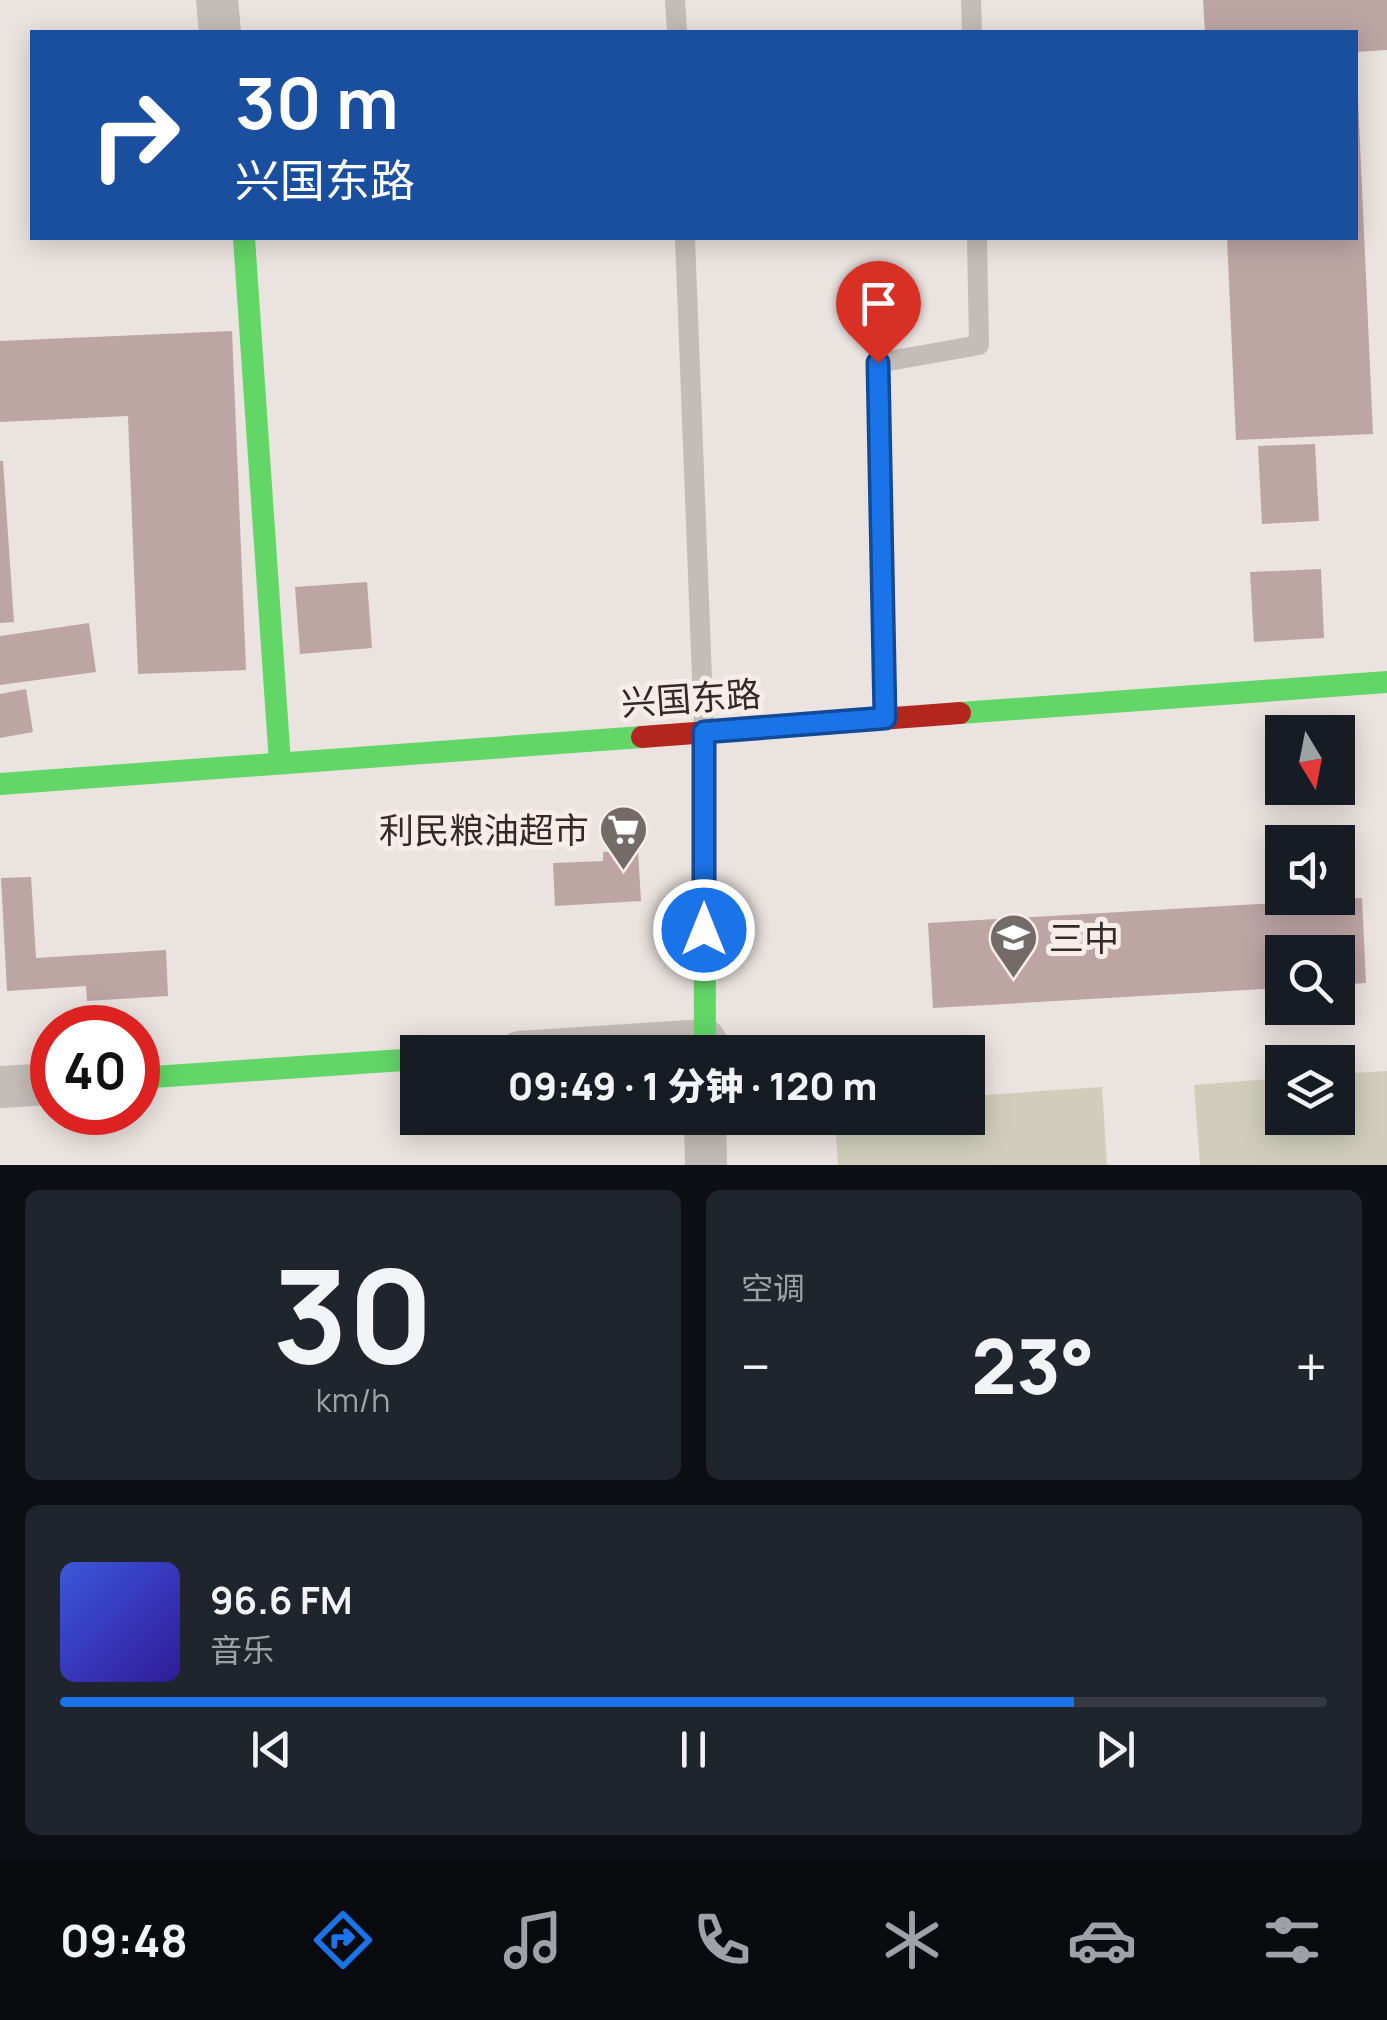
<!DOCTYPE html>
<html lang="zh">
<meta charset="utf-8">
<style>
body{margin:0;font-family:Manrope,"Noto Sans SC",sans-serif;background:#20242c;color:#f1f3f6;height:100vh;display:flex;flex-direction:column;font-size:38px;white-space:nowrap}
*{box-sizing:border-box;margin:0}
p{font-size:32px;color:#9ea1a6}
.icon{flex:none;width:55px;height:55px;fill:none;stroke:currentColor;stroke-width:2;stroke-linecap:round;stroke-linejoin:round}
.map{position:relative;height:1165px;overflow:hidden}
.drawer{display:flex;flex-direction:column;gap:25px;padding:25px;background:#0d0f14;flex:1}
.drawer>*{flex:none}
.banner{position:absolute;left:30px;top:30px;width:1328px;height:210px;border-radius:0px;box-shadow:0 5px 25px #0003;background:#1a4fa0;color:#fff;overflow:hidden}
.needle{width:65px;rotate:170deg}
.controls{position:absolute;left:1265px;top:715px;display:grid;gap:20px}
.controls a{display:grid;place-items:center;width:90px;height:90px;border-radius:0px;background:#171b24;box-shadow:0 5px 25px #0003;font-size:50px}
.speed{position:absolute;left:30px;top:1005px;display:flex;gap:20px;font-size:50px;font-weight:700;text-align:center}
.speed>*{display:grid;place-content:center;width:130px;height:130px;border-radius:50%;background:#171b24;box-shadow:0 5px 25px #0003;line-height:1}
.speed .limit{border:15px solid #d22;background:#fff;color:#111}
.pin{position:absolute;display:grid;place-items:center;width:85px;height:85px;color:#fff;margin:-102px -42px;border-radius:50% 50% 50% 0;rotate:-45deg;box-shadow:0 0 10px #0007}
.pin .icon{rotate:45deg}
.me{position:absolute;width:110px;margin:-55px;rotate:0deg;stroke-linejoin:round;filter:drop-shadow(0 0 8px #0008)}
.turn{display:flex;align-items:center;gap:35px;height:210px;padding:0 40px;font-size:45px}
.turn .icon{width:130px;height:130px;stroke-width:2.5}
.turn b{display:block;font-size:70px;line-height:85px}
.big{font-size:75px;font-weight:800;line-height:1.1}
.drawer .card{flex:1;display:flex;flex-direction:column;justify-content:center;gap:15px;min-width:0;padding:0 35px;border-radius:15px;background:#20242c}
.drawer .dial{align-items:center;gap:0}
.dial b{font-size:130px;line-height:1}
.song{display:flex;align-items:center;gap:30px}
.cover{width:120px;height:120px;border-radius:15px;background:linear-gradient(135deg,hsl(230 70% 55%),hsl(250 70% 35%))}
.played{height:10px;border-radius:5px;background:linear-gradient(90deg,#1a73e8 80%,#363941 80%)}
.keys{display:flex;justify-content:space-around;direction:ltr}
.heat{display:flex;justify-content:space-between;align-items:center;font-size:55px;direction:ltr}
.drawer .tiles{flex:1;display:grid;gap:25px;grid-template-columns:1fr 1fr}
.card:last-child{grid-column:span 2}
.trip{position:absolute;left:400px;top:1035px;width:585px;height:100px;border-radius:0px;background:#171b24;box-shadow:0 5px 25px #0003;font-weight:800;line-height:100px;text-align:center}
.tab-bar{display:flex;height:160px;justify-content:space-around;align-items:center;background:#090b0e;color:#9ea1a6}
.tab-bar .icon{width:70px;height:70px}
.tab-bar .selected{color:#1a73e8}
.tab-bar b{font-size:45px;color:#f1f3f6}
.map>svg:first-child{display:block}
</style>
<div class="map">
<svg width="1387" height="1165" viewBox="0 0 1387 1165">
<rect width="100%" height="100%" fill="#ebe3e0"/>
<!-- green -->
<path fill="#d0cebb" d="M 1387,1071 L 1387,1165 L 1200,1165 L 1194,1085 L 1282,1078 L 1282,1118 L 1338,1118 L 1338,1074 Z
M 1102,1087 L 1107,1165 L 838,1165 L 835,1118 L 968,1118 L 968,1096 Z"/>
<!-- building -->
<path fill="#bda5a4" d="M 1203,0 L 1387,0 L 1387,50 L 1355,52 L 1355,32 L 1205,32 Z
M 1355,99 L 1358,99 L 1373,434 L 1236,440 L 1227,238 L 1355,238 Z
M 232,331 L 246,670 L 138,674 L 128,416 L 0,422 L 0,341 Z
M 1315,444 L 1319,521 L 1262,524 L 1258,446 Z
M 0,461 L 3,461 L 14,622 L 0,623 Z
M 1321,569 L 1324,638 L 1254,642 L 1250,572 Z
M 367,582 L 372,648 L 300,654 L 295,587 Z
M 89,623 L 96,672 L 0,685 L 0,636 Z
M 26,689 L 33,732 L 0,738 L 0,694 Z
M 638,850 L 641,901 L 555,906 L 553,863 L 603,861 L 603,852 Z
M 31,877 L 36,958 L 166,950 L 168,996 L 87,1001 L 86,986 L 7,991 L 1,878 Z
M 1362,898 L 1366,983 L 1338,985 L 1338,952 L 1282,952 L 1282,988 L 933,1008 L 928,923 Z"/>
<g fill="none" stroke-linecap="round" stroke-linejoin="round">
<!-- lane -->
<path stroke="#c4bcb9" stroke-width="20" d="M 675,0 L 677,32
M 971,0 L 972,32
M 685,238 L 704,730
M 885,716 L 878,363 L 979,345 L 977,238"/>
<!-- street -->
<path stroke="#c4bcb9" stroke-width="42" d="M 217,0 L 220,32
M 519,1052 L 705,1040
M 0,1087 L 52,1084
M 705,1118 L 706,1165"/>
<!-- fast -->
<path stroke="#63d668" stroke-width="22" d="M 244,238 L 280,763
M 960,713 L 1387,682
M 704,732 L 705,1052
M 0,784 L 642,737
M 138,1078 L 418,1059"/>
<!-- jam -->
<path stroke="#b3261e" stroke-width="22" d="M 642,737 L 960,713"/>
</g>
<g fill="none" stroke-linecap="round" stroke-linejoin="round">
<defs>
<path id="route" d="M 704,930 L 704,732 L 885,718 L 878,363"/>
</defs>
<!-- route casing -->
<use href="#route" stroke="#114b97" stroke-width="25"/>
<!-- route -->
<use href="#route" stroke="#1a73e8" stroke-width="18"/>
</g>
<!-- icons -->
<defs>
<symbol id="supermarket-pin" viewBox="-11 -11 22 30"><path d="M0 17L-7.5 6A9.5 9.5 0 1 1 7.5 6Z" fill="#746a68" stroke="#f7ede8"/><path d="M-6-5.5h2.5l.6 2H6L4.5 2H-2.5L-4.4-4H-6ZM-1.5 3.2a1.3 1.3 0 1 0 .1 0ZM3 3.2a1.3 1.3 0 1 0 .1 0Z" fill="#fff"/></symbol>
<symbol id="school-pin" viewBox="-11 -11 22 30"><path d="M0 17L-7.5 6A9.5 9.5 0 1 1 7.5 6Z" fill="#746a68" stroke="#f7ede8"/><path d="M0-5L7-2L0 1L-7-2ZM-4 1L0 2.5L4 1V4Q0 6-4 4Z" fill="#fff"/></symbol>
</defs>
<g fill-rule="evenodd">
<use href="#supermarket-pin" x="596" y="802" width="55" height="75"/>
<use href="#school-pin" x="986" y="910" width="55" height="75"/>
</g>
<g text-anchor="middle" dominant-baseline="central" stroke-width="10" stroke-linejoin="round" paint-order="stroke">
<!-- street labels -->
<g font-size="35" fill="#342928" stroke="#f7ede8">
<text transform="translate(691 698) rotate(-4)">兴国东路</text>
</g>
<!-- poi labels -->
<g font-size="35" fill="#342928" stroke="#f7ede8" text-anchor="end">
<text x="589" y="830">利民粮油超市</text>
<text x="1049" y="938" text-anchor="start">三中</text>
</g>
</g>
</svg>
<div class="controls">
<a><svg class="needle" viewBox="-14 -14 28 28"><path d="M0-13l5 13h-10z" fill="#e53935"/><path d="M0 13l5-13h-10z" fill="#9ea1a6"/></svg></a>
<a><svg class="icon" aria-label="sound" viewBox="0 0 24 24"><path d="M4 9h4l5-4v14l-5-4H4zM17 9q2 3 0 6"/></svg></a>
<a><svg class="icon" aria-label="search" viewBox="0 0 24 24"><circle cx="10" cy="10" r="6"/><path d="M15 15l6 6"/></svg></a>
<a><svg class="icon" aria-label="layers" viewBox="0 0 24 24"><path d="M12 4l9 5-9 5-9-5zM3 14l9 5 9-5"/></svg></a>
</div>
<div class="speed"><div class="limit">40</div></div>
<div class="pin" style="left:878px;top:363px;background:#d93025"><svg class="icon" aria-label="arrive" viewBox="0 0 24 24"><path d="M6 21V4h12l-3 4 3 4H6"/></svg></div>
<svg class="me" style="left:704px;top:930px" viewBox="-20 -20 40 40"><circle r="17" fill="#1a73e8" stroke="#fff" stroke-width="3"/><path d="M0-11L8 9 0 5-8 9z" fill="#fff"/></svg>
<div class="trip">09:49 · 1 分钟 · 120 m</div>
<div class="banner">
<div class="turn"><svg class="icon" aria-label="right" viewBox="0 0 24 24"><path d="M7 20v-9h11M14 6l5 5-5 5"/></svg><div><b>30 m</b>兴国东路</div></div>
</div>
</div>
<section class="drawer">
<div class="tiles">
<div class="card dial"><b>30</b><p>km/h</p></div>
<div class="card"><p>空调</p>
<div class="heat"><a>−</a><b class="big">23°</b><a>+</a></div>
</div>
<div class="card">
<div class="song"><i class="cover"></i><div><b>96.6 FM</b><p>音乐</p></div></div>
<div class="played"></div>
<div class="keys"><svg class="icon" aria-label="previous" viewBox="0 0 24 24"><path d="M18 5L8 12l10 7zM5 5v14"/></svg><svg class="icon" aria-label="pause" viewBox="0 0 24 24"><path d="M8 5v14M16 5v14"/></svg><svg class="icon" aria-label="next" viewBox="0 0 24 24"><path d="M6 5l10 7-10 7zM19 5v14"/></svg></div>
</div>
</div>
</section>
<nav class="tab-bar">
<b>09:48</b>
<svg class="icon selected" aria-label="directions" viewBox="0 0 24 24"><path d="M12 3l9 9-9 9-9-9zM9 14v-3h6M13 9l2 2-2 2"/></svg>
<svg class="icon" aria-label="music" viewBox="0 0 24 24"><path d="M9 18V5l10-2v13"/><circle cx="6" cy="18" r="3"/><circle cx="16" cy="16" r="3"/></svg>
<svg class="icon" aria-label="phone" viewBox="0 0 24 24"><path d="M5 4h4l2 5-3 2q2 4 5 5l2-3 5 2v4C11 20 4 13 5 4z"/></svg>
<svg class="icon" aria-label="climate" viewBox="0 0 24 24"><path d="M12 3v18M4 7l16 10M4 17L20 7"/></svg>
<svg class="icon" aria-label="car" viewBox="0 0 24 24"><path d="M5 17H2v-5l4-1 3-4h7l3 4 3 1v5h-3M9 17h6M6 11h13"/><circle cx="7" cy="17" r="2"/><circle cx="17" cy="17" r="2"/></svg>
<svg class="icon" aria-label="filters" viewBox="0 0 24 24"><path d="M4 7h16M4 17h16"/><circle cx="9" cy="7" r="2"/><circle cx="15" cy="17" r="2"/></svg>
</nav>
